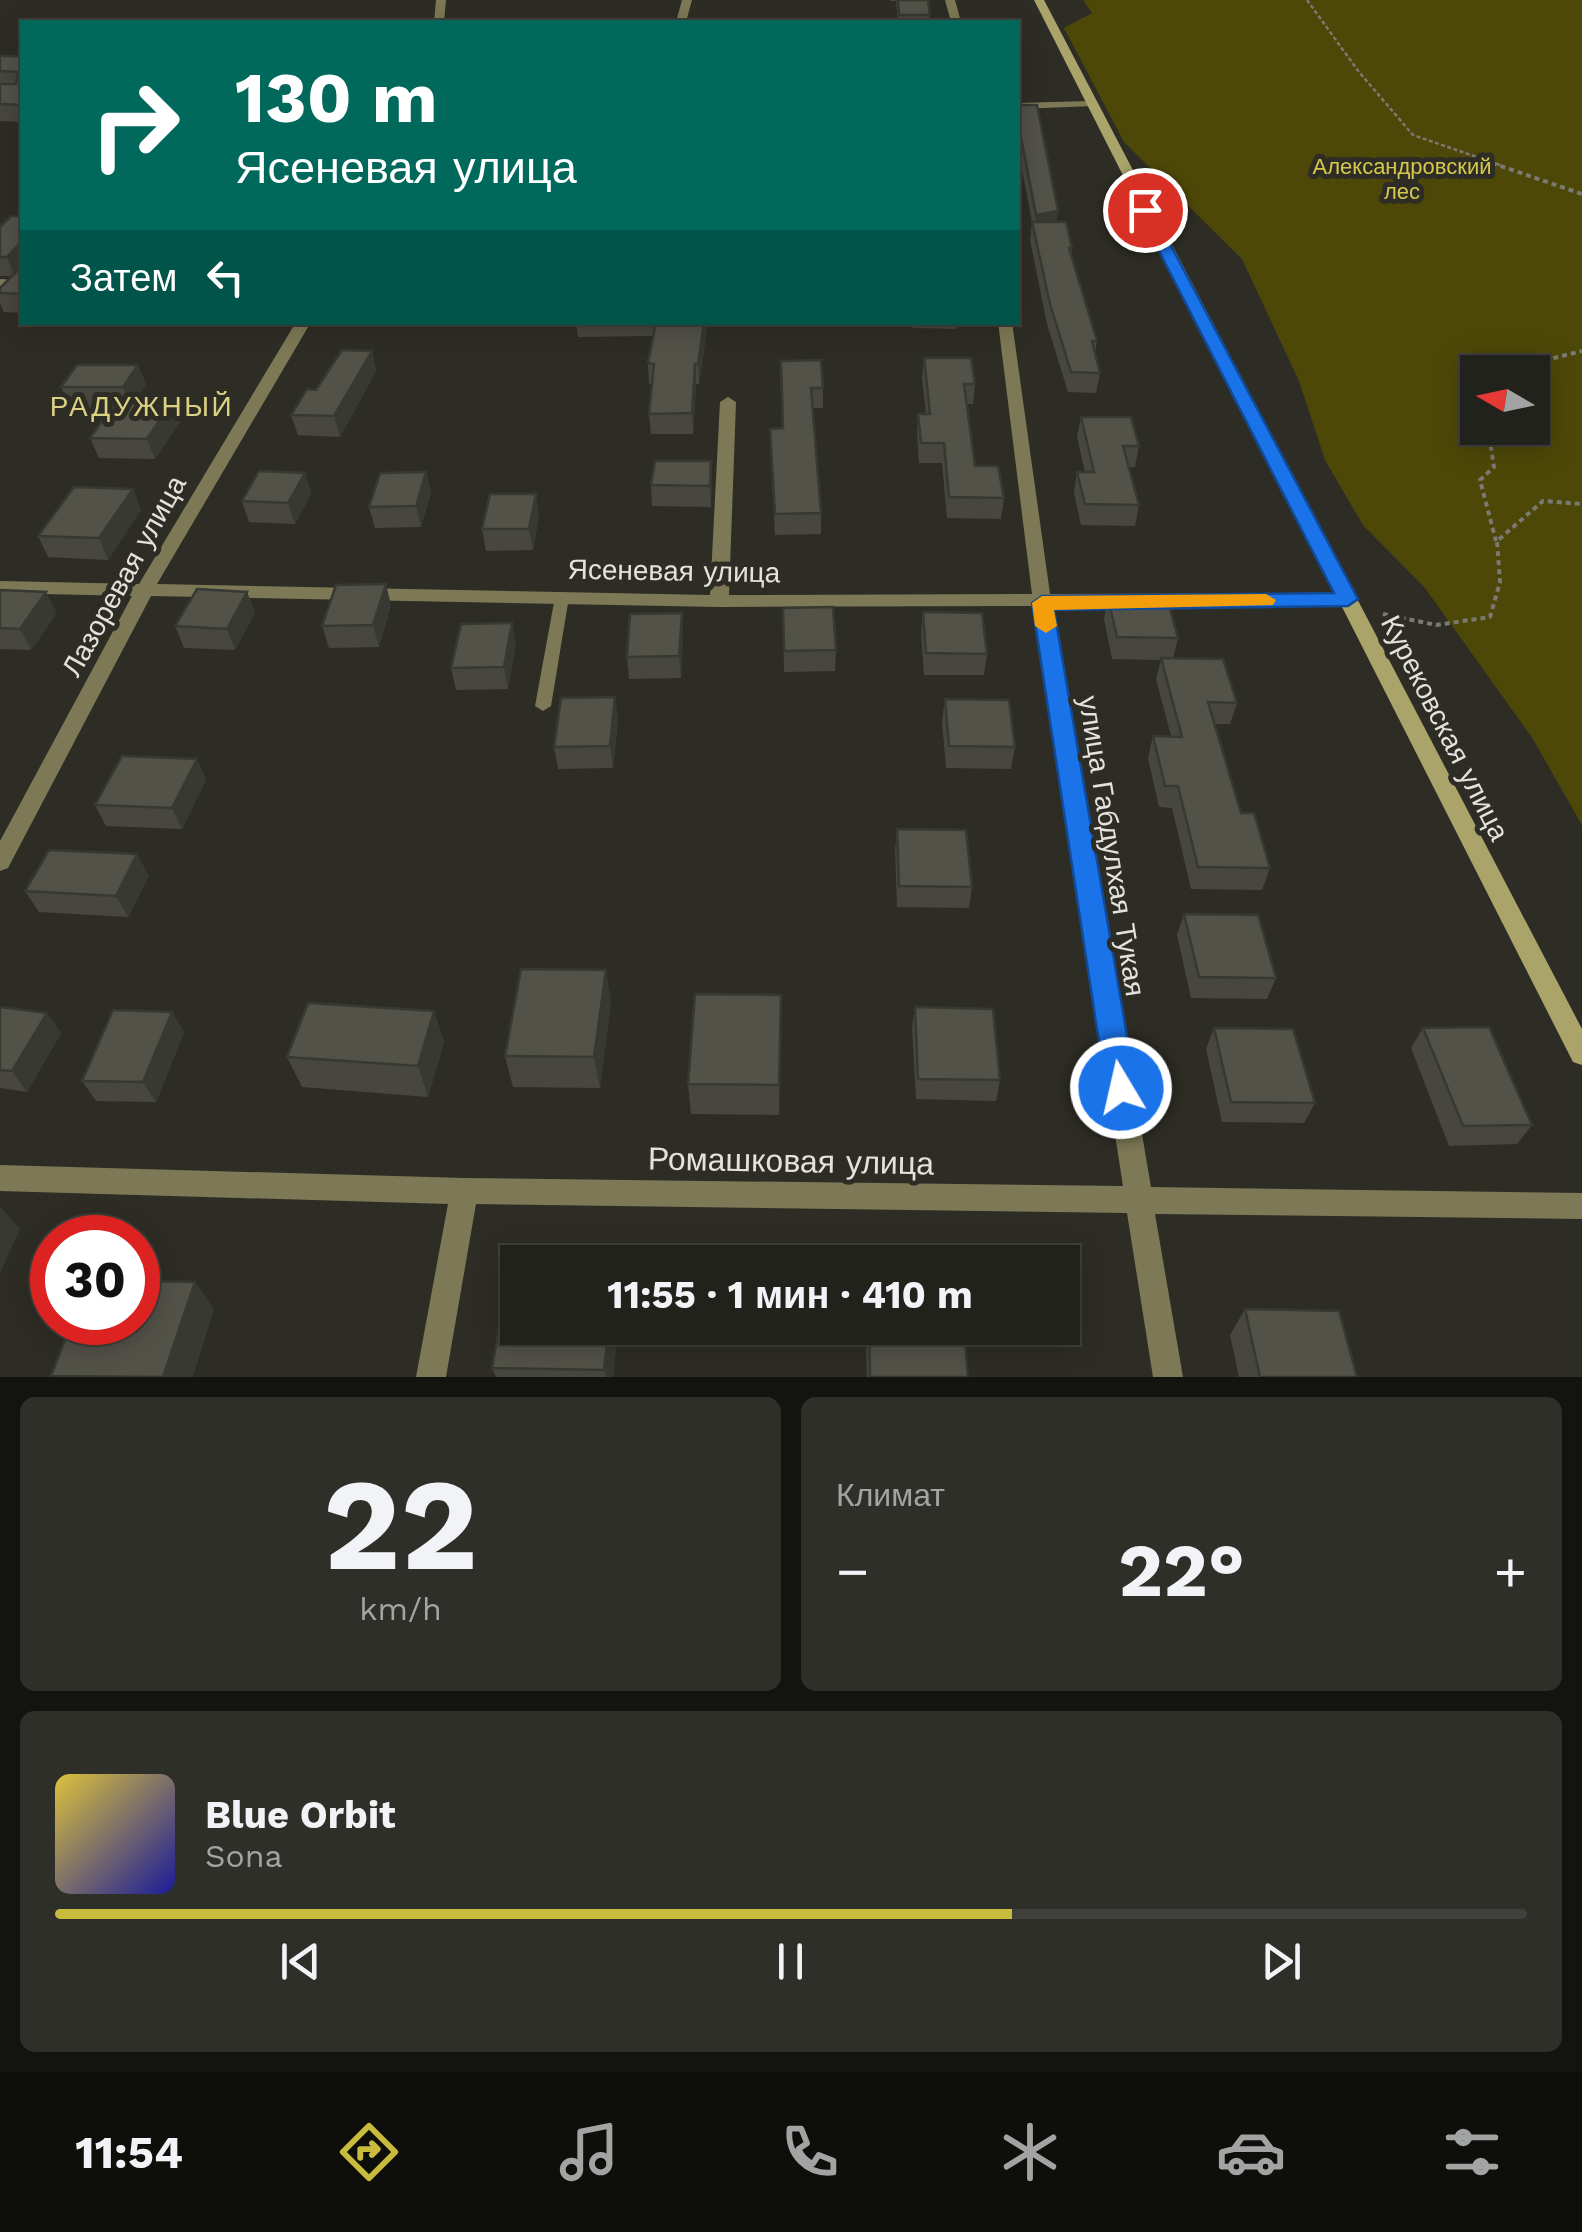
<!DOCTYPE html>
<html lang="ru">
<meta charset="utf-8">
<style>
body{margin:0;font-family:"Work Sans",sans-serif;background:#2e2f29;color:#f1f3f6;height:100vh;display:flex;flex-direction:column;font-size:38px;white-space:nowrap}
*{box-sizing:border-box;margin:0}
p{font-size:32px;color:#a2a4a3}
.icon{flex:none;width:55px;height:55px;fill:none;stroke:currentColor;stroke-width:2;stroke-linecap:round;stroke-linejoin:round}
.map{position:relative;height:1377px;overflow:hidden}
.side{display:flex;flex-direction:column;gap:20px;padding:20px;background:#13130f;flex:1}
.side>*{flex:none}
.hud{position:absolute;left:20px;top:20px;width:1000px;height:305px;border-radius:0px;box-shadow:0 5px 25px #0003,0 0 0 2px #3f3f3b;background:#00695c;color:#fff;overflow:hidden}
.needle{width:65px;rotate:279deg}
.buttons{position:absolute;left:1460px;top:355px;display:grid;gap:20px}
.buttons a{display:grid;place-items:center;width:90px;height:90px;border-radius:0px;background:#22221c;box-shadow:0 5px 25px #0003,0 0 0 2px #3f3f3b;font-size:50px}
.speed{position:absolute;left:30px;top:1215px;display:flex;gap:20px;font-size:50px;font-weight:700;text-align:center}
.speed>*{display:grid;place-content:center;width:130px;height:130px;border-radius:50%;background:#22221c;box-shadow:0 5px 25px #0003,0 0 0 2px #3f3f3b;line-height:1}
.speed .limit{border:15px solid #d22;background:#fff;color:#111}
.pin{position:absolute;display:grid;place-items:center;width:85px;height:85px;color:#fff;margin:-42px;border:5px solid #fff;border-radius:50%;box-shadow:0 2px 10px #0007}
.me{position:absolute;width:110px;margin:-55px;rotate:351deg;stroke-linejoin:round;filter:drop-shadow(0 0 8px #0008)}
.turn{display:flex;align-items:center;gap:35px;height:210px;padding:0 50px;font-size:45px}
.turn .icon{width:130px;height:130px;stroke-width:2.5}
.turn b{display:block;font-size:70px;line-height:85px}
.then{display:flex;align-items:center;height:95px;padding:0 50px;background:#0003;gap:20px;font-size:38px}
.big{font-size:75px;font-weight:700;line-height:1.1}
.side .tile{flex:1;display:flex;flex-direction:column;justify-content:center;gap:15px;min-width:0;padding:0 35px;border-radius:15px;background:#2e2f29}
.side .dial{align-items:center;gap:0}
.dial b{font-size:130px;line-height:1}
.song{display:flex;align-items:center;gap:30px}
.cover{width:120px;height:120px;border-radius:15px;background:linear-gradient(135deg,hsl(50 70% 55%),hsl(240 70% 35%))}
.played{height:10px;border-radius:5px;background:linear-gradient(90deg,#c9bb3b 65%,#3f3f3b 65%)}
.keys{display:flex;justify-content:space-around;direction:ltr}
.heat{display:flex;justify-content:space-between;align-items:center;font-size:55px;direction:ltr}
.side .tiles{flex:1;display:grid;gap:20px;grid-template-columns:1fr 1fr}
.tile:last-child{grid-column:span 2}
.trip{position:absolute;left:500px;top:1245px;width:580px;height:100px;border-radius:0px;background:#22221c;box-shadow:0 5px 25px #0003,0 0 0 2px #3f3f3b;font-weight:700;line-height:100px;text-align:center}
.dock{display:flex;height:160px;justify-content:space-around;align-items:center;background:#0e0e0b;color:#a2a4a3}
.dock .icon{width:70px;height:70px}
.dock .current{color:#c9bb3b}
.dock b{font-size:45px;color:#f1f3f6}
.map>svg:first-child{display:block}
</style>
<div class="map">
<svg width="1582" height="1377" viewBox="0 0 1582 1377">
<rect width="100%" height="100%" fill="#2e2d25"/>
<!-- green -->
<path fill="#4e4808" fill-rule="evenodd" d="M 1083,0 L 1582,0 L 1582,825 L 1533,739 L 1425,588 L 1363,525 L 1325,460 L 1299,381 L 1242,259 L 1124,142 L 1064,28 L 1092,13 ZM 1478,372 L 1532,372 L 1532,428 L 1478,428 Z"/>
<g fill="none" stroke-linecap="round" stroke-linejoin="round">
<!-- path-far1 -->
<path stroke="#7a7973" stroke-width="2.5" stroke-dasharray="4 2.5" stroke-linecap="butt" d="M 1307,0 L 1359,72 L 1413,135 L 1500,165"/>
<!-- path -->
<path stroke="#7a7973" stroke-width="4" stroke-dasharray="5 4" stroke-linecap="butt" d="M 1492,163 L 1582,194
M 1512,372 L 1514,368 L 1582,351
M 1488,428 L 1494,467 L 1480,480 L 1496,541
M 1383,614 L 1436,625 L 1490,617 L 1500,582 L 1497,541 L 1543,501 L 1582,504"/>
<!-- lane -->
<path fill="#7d7956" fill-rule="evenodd" d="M 562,592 L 569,597 L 551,706 L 543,711 L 535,706 L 555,597 Z"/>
<!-- street -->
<path fill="#7d7956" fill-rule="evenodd" d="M 436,0 L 446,0 L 444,22 L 434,22 Z
M 682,0 L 692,0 L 686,22 L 676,22 Z
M 945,0 L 955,0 L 961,22 L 951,22 Z
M 1090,101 L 1094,102 L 1094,106 L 1018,109 L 1018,103 Z
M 0,279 L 22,280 L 22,288 L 0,287 Z
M 296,322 L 311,322 L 157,584 L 710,595 L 720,402 L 728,397 L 736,402 L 729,595 L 1032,594 L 998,322 L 1012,322 L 1050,594 L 1348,593 L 1357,599 L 1348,605 L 1052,606 L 1151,1187 L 1582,1193 L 1582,1219 L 1155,1214 L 1183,1377 L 1153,1377 L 1127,1213 L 476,1204 L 446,1377 L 416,1377 L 448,1204 L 0,1191 L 0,1165 L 464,1178 L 1123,1186 L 1033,606 L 719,607 L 151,596 L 8,868 L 0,871 L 0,841 L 132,596 L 0,593 L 0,581 L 139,584 Z"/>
<!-- secondary -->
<path fill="#aaa46b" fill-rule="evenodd" d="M 1034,0 L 1044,0 L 1582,1029 L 1582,1065 L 1573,1062 Z"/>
</g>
<!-- wall -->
<path fill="#47473f" d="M 890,0 L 928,0 L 930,22 L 898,22 L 896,1 L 890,1 Z
M 0,56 L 22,56 L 22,122 L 0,121 Z
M 1018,105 L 1058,211 L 1056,222 L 1072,248 L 1071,256 L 1097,341 L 1095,352 L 1100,373 L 1096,393 L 1068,392 L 1047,324 L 1030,240 L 1032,222 L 1018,149 Z
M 22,216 L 22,268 L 21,270 L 22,270 L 22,313 L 4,312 L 0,303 L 0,293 L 12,276 L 0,276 L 0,227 Z
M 221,322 L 262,322 L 260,325 L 223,326 Z
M 361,322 L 403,322 L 402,324 L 362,324 Z
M 576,322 L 708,322 L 699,384 L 696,384 L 693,434 L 651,434 L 649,414 L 652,384 L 649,384 L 648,363 L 653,336 L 578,337 Z
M 912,322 L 958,322 L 957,329 L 913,328 Z
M 372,351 L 376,371 L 340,437 L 298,435 L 291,415 Z
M 924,358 L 975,384 L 973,404 L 967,404 L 975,466 L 1004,498 L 1001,519 L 947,518 L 942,463 L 919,463 L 917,434 L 918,414 L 926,414 L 922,378 Z
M 781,361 L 823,388 L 823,408 L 812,408 L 821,513 L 821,534 L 775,535 L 770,429 L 783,428 Z
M 138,365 L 146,385 L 135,401 L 172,402 L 180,422 L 155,459 L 99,458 L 90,438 L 112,408 L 70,408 L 61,387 Z
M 1081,417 L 1139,446 L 1135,467 L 1129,467 L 1139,505 L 1135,526 L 1081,525 L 1074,493 L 1077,472 L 1085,472 L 1077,437 Z
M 711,461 L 711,507 L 652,506 L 651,485 Z
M 426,472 L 431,493 L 421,527 L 375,528 L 369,507 Z
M 305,473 L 311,494 L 295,524 L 249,522 L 242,501 Z
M 133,489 L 141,510 L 108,560 L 48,557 L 38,536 Z
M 539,515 L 533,550 L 486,551 L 482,529 Z
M 0,590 L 57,613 L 31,650 L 0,649 Z
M 247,592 L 255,613 L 235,650 L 184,648 L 175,626 Z
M 1108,598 L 1178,638 L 1173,658 L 1237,703 L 1230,724 L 1215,724 L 1241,813 L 1270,868 L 1262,890 L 1191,889 L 1172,808 L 1159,807 L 1148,758 L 1153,736 L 1171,736 L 1156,679 L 1161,660 L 1112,659 L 1104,619 Z
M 391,605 L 379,647 L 329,648 L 322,626 Z
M 783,608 L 836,650 L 835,671 L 784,672 Z
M 923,612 L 987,654 L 984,675 L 924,675 L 921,634 Z
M 682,613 L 683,635 L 681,678 L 629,679 L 627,657 Z
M 516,645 L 508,689 L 456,690 L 451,668 Z
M 945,699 L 1015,747 L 1011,769 L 946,768 L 942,721 Z
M 618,718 L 613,768 L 558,769 L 554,747 Z
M 197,759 L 206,780 L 182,829 L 106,826 L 95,805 Z
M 897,829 L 972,887 L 969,908 L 897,907 L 895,851 Z
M 149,876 L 128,917 L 39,912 L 25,891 Z
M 1184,914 L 1276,978 L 1267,999 L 1191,998 L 1177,935 Z
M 781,995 L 779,1115 L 691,1114 L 688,1084 Z
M 611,1001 L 600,1088 L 513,1087 L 505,1056 Z
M 0,1007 L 47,1013 L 61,1033 L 27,1092 L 0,1088 Z
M 915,1007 L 1000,1080 L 996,1101 L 916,1099 L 912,1028 Z
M 434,1011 L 444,1042 L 428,1097 L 302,1087 L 287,1057 Z
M 172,1012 L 184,1032 L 156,1102 L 96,1101 L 82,1081 Z
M 1214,1028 L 1315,1103 L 1304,1123 L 1222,1122 L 1206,1049 Z
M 1423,1028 L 1532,1125 L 1517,1144 L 1449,1146 L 1411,1048 Z
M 1245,1309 L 1357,1377 L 1239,1377 L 1230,1335 Z
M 618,1328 L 613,1377 L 496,1377 L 492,1368 Z
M 868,1328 L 964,1328 L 968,1377 L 867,1377 L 866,1346 Z"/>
<!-- shaded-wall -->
<path fill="#393933" d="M 1058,211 L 1055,230 L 1034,234 L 1036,215 Z
M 22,241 L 22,268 L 15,276 L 7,257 Z
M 704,322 L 708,322 L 699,384 L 698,364 Z
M 372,351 L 376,371 L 340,437 L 334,416 Z
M 695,364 L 696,384 L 693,434 L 692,413 Z
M 138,365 L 146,385 L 131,408 L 123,387 Z
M 172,402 L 180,422 L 155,459 L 147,439 Z
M 711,461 L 712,482 L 711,507 L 710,486 Z
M 426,472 L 431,493 L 421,527 L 416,506 Z
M 305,473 L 311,494 L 295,524 L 288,503 Z
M 133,489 L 141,510 L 108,560 L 99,538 Z
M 536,494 L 539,515 L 533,550 L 529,529 Z
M 386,584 L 391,605 L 379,647 L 373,625 Z
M 46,592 L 57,613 L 31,650 L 20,629 Z
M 247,592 L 255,613 L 235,650 L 227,629 Z
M 682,613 L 683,635 L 681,678 L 679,656 Z
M 512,623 L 516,645 L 508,689 L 504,667 Z
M 615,697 L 618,718 L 613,768 L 610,746 Z
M 197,759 L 206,780 L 182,829 L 172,808 Z
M 137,854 L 149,876 L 128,917 L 116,896 Z
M 606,970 L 611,1001 L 600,1088 L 594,1057 Z
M 781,995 L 781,1026 L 779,1115 L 779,1085 Z
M 434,1011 L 444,1042 L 428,1097 L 418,1066 Z
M 172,1012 L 184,1032 L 156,1102 L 143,1082 Z
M 47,1013 L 61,1033 L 27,1092 L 12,1071 Z
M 0,1206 L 20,1229 L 0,1273 Z
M 195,1282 L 214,1309 L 193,1377 L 163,1377 Z
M 609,1328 L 618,1328 L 613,1377 L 606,1377 L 604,1370 Z"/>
<!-- building -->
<path fill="#525249" stroke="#393933" stroke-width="2.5" d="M 898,0 L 928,0 L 930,15 L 899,15 Z
M 0,56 L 22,56 L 22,105 L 0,104 L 0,84 L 16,84 L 18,72 L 0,71 Z
M 1018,105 L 1037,105 L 1058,211 L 1036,215 L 1018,122 Z
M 11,216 L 22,216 L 22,241 L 7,257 L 0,257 L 0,227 Z
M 1032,222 L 1066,222 L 1072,248 L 1069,248 L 1097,341 L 1092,341 L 1100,373 L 1071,372 L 1050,304 Z
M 18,270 L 22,270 L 22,294 L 0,293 L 0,288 Z
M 656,322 L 704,322 L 698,364 L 695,364 L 692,413 L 649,414 L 654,364 L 648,363 Z
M 342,350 L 372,351 L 334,416 L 291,415 L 307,389 L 316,390 Z
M 924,358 L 971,358 L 975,384 L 964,384 L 975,466 L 998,466 L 1004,498 L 949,497 L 944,443 L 921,443 L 918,414 L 930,414 Z
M 821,360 L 823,388 L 811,388 L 821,513 L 775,514 L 770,429 L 783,428 L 781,361 Z
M 77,365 L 138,365 L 123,387 L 61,387 Z
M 117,401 L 172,402 L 147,439 L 90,438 Z
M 1081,417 L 1131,417 L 1139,446 L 1123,446 L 1139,505 L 1085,504 L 1077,472 L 1094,472 Z
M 655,461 L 711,461 L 710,486 L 651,485 Z
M 259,471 L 305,473 L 288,503 L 242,501 Z
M 426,472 L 416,506 L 369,507 L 380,473 Z
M 74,487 L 133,489 L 99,538 L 38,536 Z
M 490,494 L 536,494 L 529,529 L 482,529 Z
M 386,584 L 373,625 L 322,626 L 336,585 Z
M 197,589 L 247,592 L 227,629 L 175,626 Z
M 0,590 L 46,592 L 20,629 L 0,628 Z
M 1108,598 L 1167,598 L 1178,638 L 1117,637 Z
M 833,607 L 836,650 L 784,651 L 783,608 Z
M 923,612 L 982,613 L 987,654 L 926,653 Z
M 682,613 L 679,656 L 627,657 L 630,614 Z
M 512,623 L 504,667 L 451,668 L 461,624 Z
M 1161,658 L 1223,659 L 1237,703 L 1208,702 L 1241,813 L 1254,813 L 1270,868 L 1198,867 L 1178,786 L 1165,786 L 1153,736 L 1182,737 Z
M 615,697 L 610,746 L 554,747 L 561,698 Z
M 945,699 L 1009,700 L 1015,747 L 949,746 Z
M 122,756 L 197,759 L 172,808 L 95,805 Z
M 897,829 L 966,830 L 972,887 L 899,886 Z
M 49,850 L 137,854 L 116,896 L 25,891 Z
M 1184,914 L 1258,915 L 1276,978 L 1199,977 Z
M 521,969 L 606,970 L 594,1057 L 505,1056 Z
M 695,994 L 781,995 L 779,1085 L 688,1084 Z
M 308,1003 L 434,1011 L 418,1066 L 287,1057 Z
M 0,1007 L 47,1013 L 12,1071 L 0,1070 Z
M 915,1007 L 993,1009 L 1000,1080 L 918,1079 Z
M 113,1010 L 172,1012 L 143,1082 L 82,1081 Z
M 1489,1027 L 1532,1125 L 1463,1126 L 1423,1028 Z
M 1214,1028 L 1293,1029 L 1315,1103 L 1231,1102 Z
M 509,1272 L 518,1273 L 518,1328 L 609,1328 L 604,1370 L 492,1368 Z
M 138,1281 L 195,1282 L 163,1377 L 51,1376 L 72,1322 L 138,1322 Z
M 1245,1309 L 1339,1311 L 1357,1377 L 1260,1377 Z
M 869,1328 L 964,1328 L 968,1377 L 870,1377 Z"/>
<!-- route -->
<path fill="#1a73e8" stroke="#114b97" stroke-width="2.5" d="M 1145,206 L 1152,210 L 1358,599 L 1348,606 L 1054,610 L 1136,1088 L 1132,1097 L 1121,1101 L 1111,1097 L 1106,1088 L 1032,603 L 1042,596 L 1334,593 L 1138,210 Z"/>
<!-- slow -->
<path fill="#f59e0b" d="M 1266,594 L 1276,600 L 1273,605 L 1054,610 L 1057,626 L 1046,633 L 1035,626 L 1032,603 L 1042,596 Z"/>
<g text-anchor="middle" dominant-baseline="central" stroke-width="10" stroke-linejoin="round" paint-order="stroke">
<!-- far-park labels -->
<g font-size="22" fill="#d6c84c" stroke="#2e2d25">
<text x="1402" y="166">Александровский<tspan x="1402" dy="25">лес</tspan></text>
</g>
<!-- far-quarter labels -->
<g font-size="28" letter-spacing="2.5" fill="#dad183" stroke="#2e2d25">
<text x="142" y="406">РАДУЖНЫЙ</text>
</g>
<!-- street labels -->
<g font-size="28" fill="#e3e2dd" stroke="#2e2d25">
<text transform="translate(674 571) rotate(1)">Ясеневая улица</text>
<text transform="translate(124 576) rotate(-61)">Лазоревая улица</text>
<text transform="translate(1445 728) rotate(63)">Курековская улица</text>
<text transform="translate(1112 846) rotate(81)">улица Габдулхая Тукая</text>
</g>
<!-- near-street labels -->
<g font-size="32" fill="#e3e2dd" stroke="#2e2d25">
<text transform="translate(791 1161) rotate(1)">Ромашковая улица</text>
</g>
</g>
</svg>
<div class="buttons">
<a><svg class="needle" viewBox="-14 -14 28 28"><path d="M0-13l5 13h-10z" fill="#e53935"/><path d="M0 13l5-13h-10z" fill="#a2a4a3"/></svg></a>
</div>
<div class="speed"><div class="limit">30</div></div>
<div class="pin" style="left:1145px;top:210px;background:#d93025"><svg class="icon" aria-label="arrive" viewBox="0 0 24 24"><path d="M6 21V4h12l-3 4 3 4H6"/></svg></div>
<svg class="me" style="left:1121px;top:1088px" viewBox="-20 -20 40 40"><circle r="17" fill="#1a73e8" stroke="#fff" stroke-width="3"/><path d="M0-11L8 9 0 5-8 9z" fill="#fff"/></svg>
<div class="trip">11:55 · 1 мин · 410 m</div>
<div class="hud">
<div class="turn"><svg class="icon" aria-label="right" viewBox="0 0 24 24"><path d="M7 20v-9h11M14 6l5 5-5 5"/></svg><div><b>130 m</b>Ясеневая улица</div></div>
<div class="then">Затем<svg class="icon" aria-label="left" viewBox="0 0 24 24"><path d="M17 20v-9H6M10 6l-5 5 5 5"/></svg></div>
</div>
</div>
<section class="side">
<div class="tiles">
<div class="tile dial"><b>22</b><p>km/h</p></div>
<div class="tile"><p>Климат</p>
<div class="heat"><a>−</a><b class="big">22°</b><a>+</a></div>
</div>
<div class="tile">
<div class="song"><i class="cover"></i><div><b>Blue Orbit</b><p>Sona</p></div></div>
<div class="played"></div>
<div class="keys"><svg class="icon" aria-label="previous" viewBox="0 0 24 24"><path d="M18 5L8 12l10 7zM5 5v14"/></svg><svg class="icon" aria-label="pause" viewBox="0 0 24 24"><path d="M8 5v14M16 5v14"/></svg><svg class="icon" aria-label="next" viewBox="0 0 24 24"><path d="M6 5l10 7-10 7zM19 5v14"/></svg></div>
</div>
</div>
</section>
<nav class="dock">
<b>11:54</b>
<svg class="icon current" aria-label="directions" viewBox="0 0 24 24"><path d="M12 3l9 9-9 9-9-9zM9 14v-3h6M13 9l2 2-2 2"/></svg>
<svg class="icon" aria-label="music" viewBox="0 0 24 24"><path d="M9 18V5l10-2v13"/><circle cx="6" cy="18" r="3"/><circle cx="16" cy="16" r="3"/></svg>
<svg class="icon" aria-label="phone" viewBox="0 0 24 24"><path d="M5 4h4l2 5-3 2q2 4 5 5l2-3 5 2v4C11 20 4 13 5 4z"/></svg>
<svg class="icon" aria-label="climate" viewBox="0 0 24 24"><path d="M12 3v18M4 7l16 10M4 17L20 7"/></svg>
<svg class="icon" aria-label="car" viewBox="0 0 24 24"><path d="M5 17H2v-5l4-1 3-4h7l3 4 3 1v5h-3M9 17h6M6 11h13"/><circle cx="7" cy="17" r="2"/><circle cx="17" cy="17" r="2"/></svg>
<svg class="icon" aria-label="filters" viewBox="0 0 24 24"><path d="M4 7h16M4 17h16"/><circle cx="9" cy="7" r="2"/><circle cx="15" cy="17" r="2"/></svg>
</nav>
